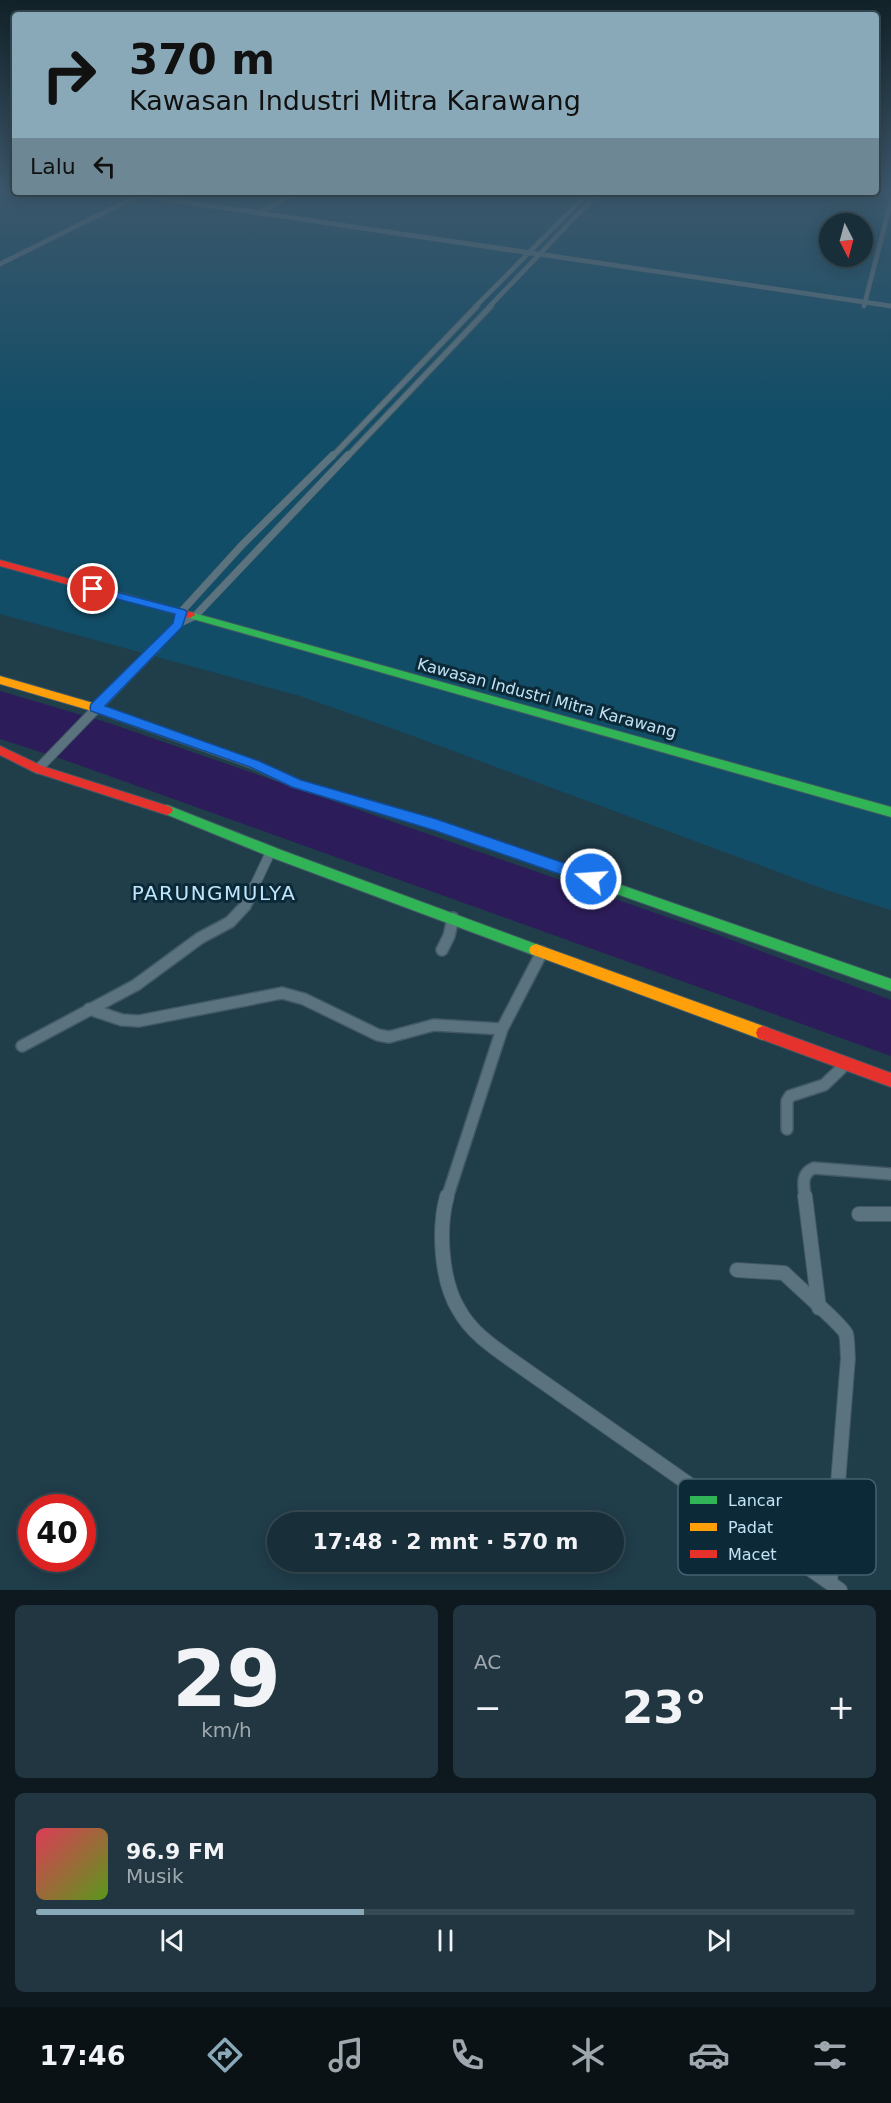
<!DOCTYPE html>
<html lang="id">
<meta charset="utf-8">
<style>
body{margin:0;font-family:"DejaVu Sans",sans-serif;background:#213640;color:#f1f3f6;height:100vh;display:flex;flex-direction:column;font-size:22px;white-space:nowrap}
*{box-sizing:border-box;margin:0}
p{font-size:20px;color:#9fa8ae}
.icon{flex:none;width:33px;height:33px;fill:none;stroke:currentColor;stroke-width:2;stroke-linecap:round;stroke-linejoin:round}
.map{position:relative;height:1590px;overflow:hidden}
.drawer{display:flex;flex-direction:column;gap:15px;padding:15px;background:#0d191f;flex:1}
.drawer>*{flex:none}
.guide{position:absolute;left:12px;top:12px;width:867px;height:183px;border-radius:6px;box-shadow:0 3px 15px #0003,0 0 0 2px #364a53;background:#89a9b9;color:#111;overflow:hidden}
.needle{width:39px;rotate:174deg}
.fabs{position:absolute;left:819px;top:213px;display:grid;gap:12px}
.fabs a{display:grid;place-items:center;width:54px;height:54px;border-radius:50%;background:#182e38;box-shadow:0 3px 15px #0003,0 0 0 2px #364a53;font-size:30px}
.speed{position:absolute;left:18px;top:1494px;display:flex;gap:12px;font-size:30px;font-weight:700;text-align:center}
.speed>*{display:grid;place-content:center;width:78px;height:78px;border-radius:50%;background:#182e38;box-shadow:0 3px 15px #0003,0 0 0 2px #364a53;line-height:1}
.speed .limit{border:9px solid #d22;background:#fff;color:#111}
.pin{position:absolute;display:grid;place-items:center;width:51px;height:51px;color:#fff;margin:-26px;border:3px solid #fff;border-radius:50%;box-shadow:0 2px 6px #0007}
.me{position:absolute;width:66px;margin:-33px;rotate:288deg;stroke-linejoin:round;filter:drop-shadow(0 0 4px #0008)}
.turn{display:flex;align-items:center;gap:21px;height:126px;padding:0 18px;font-size:27px}
.turn .icon{width:78px;height:78px;stroke-width:2.5}
.turn b{display:block;font-size:42px;line-height:51px}
.then{display:flex;align-items:center;height:57px;padding:0 18px;background:#0003;gap:12px;font-size:22px}
.big{font-size:45px;font-weight:700;line-height:1.1}
.drawer .card{flex:1;display:flex;flex-direction:column;justify-content:center;gap:9px;min-width:0;padding:0 21px;border-radius:9px;background:#213640}
.drawer .dial{align-items:center;gap:0}
.dial b{font-size:78px;line-height:1}
.song{display:flex;align-items:center;gap:18px}
.cover{width:72px;height:72px;border-radius:9px;background:linear-gradient(135deg,hsl(350 70% 55%),hsl(90 70% 35%))}
.played{height:6px;border-radius:3px;background:linear-gradient(90deg,#89a9b9 40%,#364a53 40%)}
.keys{display:flex;justify-content:space-around;direction:ltr}
.heat{display:flex;justify-content:space-between;align-items:center;font-size:33px;direction:ltr}
.drawer .tiles{flex:1;display:grid;gap:15px;grid-template-columns:1fr 1fr}
.card:last-child{grid-column:span 2}
.trip{position:absolute;left:267px;top:1512px;width:357px;height:60px;border-radius:30px;background:#182e38;box-shadow:0 3px 15px #0003,0 0 0 2px #364a53;font-weight:700;line-height:60px;text-align:center}
.tabs{display:flex;height:96px;justify-content:space-around;align-items:center;background:#0a1216;color:#9fa8ae}
.tabs .icon{width:42px;height:42px}
.tabs .selected{color:#89a9b9}
.tabs b{font-size:27px;color:#f1f3f6}
.map>svg:first-child{display:block}
</style>
<div class="map">
<svg width="891" height="1590" viewBox="0 0 891 1590">
<rect width="100%" height="100%" fill="#203d4a"/>
<!-- built -->
<path fill="#124d67" fill-rule="evenodd" d="M 0,189 L 15,189 L 15,192 L 876,192 L 876,189 L 891,189 L 891,910 L 829,891 L 405,733 L 300,696 L 0,614 ZM 830,224 L 862,224 L 862,256 L 830,256 Z"/>
<!-- water -->
<path fill="#2d1c5a" d="M 0,691 L 109,723 L 713,933 L 891,1000 L 891,1056 L 59,758 L 0,739 Z"/>
<g fill="none" stroke-linecap="round" stroke-linejoin="round">
<defs>
<path id="street-far5" d="M 116,192 L 133,197 L 144,196 L 891,306
M 260,213 L 296,192
M 0,264 L 125,202 L 136,199
M 864,306 L 891,201
M 475,307 L 589,192
M 489,307 L 599,192"/>
<path id="street-far4" d="M 332,457 L 477,306
M 347,457 L 491,306"/>
<path id="street-far3" d="M 178,624 L 181,612 L 242,545 L 333,455
M 156,647 L 178,624 L 195,616 L 348,455"/>
<path id="street-far2" d="M 38,769 L 157,646
M 253,889 L 271,851"/>
<path id="street-far1" d="M 442,950 L 449,936 L 453,918
M 89,1009 L 122,1020 L 139,1021 L 282,993 L 304,999 L 378,1035 L 389,1037 L 434,1025 L 502,1029
M 22,1046 L 136,985 L 200,938 L 230,922 L 245,906 L 254,888
M 787,1129 L 787,1101 L 790,1096 L 824,1085 L 846,1064
M 447,1198 L 502,1029 L 542,952
M 805,1198 C 804,1186 800,1174 814,1168 L 891,1174"/>
<path id="street" d="M 447,1196 C 438,1229 441,1281 459,1310 C 471,1332 493,1347 513,1361 L 840,1590
M 805,1196 L 819,1308
M 859,1214 L 891,1214
M 737,1270 L 784,1273 C 793,1282 844,1327 846,1334 C 848,1341 847,1350 848,1358 L 830,1583"/>
<path id="fast" d="M 190,612 L 891,807 L 891,817 L 186,617 L 186,613 Z
M 255,761 L 301,781 L 440,822 L 891,979 L 891,991 L 433,829 L 293,787 L 251,768 L 249,765 Z
M 167,805 L 281,850 L 541,946 L 543,950 L 541,954 L 536,956 L 273,858 L 163,813 L 161,810 L 163,807 Z"/>
<path id="slow" d="M 0,676 L 100,705 L 259,762 L 261,765 L 259,768 L 251,768 L 92,711 L 0,684 Z
M 536,944 L 763,1026 L 768,1028 L 770,1033 L 768,1038 L 763,1040 L 531,954 L 529,950 L 531,946 Z"/>
<path id="jam" d="M 0,560 L 194,613 L 195,615 L 190,618 L 0,566 Z
M 0,746 L 42,766 L 171,807 L 173,810 L 171,813 L 167,815 L 34,772 L 0,755 Z
M 763,1026 L 891,1073 L 891,1087 L 758,1038 L 756,1033 L 758,1028 Z"/>
</defs>
<!-- street-far5 casing -->
<use href="#street-far5" stroke="#425965" stroke-width="5"/>
<!-- street-far4 casing -->
<use href="#street-far4" stroke="#425965" stroke-width="7"/>
<!-- street-far3 casing -->
<use href="#street-far3" stroke="#425965" stroke-width="8"/>
<!-- street-far2 casing -->
<use href="#street-far2" stroke="#425965" stroke-width="11"/>
<!-- street-far1 casing -->
<use href="#street-far1" stroke="#425965" stroke-width="14"/>
<!-- street casing -->
<use href="#street" stroke="#425965" stroke-width="16"/>
<!-- fast casing -->
<use href="#fast" stroke="#425965" stroke-width="2"/>
<!-- slow casing -->
<use href="#slow" stroke="#425965" stroke-width="2"/>
<!-- jam casing -->
<use href="#jam" stroke="#425965" stroke-width="2"/>
<!-- street-far5 -->
<use href="#street-far5" stroke="#5b737f" stroke-width="4.5"/>
<!-- street-far4 -->
<use href="#street-far4" stroke="#5b737f" stroke-width="5"/>
<!-- street-far3 -->
<use href="#street-far3" stroke="#5b737f" stroke-width="7"/>
<!-- street-far2 -->
<use href="#street-far2" stroke="#5b737f" stroke-width="9"/>
<!-- street-far1 -->
<use href="#street-far1" stroke="#5b737f" stroke-width="11"/>
<!-- street -->
<use href="#street" stroke="#5b737f" stroke-width="14"/>
<!-- fast -->
<use href="#fast" fill="#30b455" fill-rule="evenodd"/>
<!-- slow -->
<use href="#slow" fill="#ff9f0a" fill-rule="evenodd"/>
<!-- jam -->
<use href="#jam" fill="#e5322d" fill-rule="evenodd"/>
</g>
<!-- sky -->
<linearGradient id="sky" x2="0" y2="1"><stop stop-color="#122229"/><stop offset="0.46" stop-color="#3c576b"/><stop offset="1" stop-color="#3c576b" stop-opacity="0"/></linearGradient>
<rect width="891" height="412" fill="url(#sky)"/>
<!-- route -->
<path fill="#1a73e8" stroke="#114b97" stroke-width="1.5" d="M 93,586 L 185,610 L 187,612 L 182,627 L 105,706 L 259,761 L 301,780 L 436,819 L 596,874 L 598,879 L 596,883 L 591,885 L 433,830 L 292,787 L 250,767 L 91,711 L 90,708 L 91,704 L 173,623 L 175,614 L 90,592 L 88,589 Z"/>
<g text-anchor="middle" dominant-baseline="central" stroke-width="6" stroke-linejoin="round" paint-order="stroke">
<!-- street labels -->
<g font-size="16" fill="#c2e3f5" stroke="#0c2937">
<text transform="translate(547 698) rotate(15)">Kawasan Industri Mitra Karawang</text>
</g>
<!-- quarter labels -->
<g font-size="20" letter-spacing="1.5" fill="#bfe6fc" stroke="#0c2937">
<text x="214" y="893">PARUNGMULYA</text>
</g>
</g>
<!-- legend -->
<rect x="678" y="1479" width="198" height="96" rx="9" fill="#0c2937" stroke="#436170" stroke-width="1.5"/>
<rect x="690" y="1496" width="27" height="8" fill="#30b455"/>
<rect x="690" y="1523" width="27" height="8" fill="#ff9f0a"/>
<rect x="690" y="1550" width="27" height="8" fill="#e5322d"/>
<g font-size="16" fill="#c2e3f5">
<text x="728" y="1506">Lancar</text>
<text x="728" y="1533">Padat</text>
<text x="728" y="1560">Macet</text>
</g>
</svg>
<div class="fabs">
<a><svg class="needle" viewBox="-14 -14 28 28"><path d="M0-13l5 13h-10z" fill="#e53935"/><path d="M0 13l5-13h-10z" fill="#9fa8ae"/></svg></a>
</div>
<div class="speed"><div class="limit">40</div></div>
<div class="pin" style="left:93px;top:589px;background:#d93025"><svg class="icon" aria-label="arrive" viewBox="0 0 24 24"><path d="M6 21V4h12l-3 4 3 4H6"/></svg></div>
<svg class="me" style="left:591px;top:879px" viewBox="-20 -20 40 40"><circle r="17" fill="#1a73e8" stroke="#fff" stroke-width="3"/><path d="M0-11L8 9 0 5-8 9z" fill="#fff"/></svg>
<div class="trip">17:48 · 2 mnt · 570 m</div>
<div class="guide">
<div class="turn"><svg class="icon" aria-label="right" viewBox="0 0 24 24"><path d="M7 20v-9h11M14 6l5 5-5 5"/></svg><div><b>370 m</b>Kawasan Industri Mitra Karawang</div></div>
<div class="then">Lalu<svg class="icon" aria-label="left" viewBox="0 0 24 24"><path d="M17 20v-9H6M10 6l-5 5 5 5"/></svg></div>
</div>
</div>
<section class="drawer">
<div class="tiles">
<div class="card dial"><b>29</b><p>km/h</p></div>
<div class="card"><p>AC</p>
<div class="heat"><a>−</a><b class="big">23°</b><a>+</a></div>
</div>
<div class="card">
<div class="song"><i class="cover"></i><div><b>96.9 FM</b><p>Musik</p></div></div>
<div class="played"></div>
<div class="keys"><svg class="icon" aria-label="previous" viewBox="0 0 24 24"><path d="M18 5L8 12l10 7zM5 5v14"/></svg><svg class="icon" aria-label="pause" viewBox="0 0 24 24"><path d="M8 5v14M16 5v14"/></svg><svg class="icon" aria-label="next" viewBox="0 0 24 24"><path d="M6 5l10 7-10 7zM19 5v14"/></svg></div>
</div>
</div>
</section>
<nav class="tabs">
<b>17:46</b>
<svg class="icon selected" aria-label="directions" viewBox="0 0 24 24"><path d="M12 3l9 9-9 9-9-9zM9 14v-3h6M13 9l2 2-2 2"/></svg>
<svg class="icon" aria-label="music" viewBox="0 0 24 24"><path d="M9 18V5l10-2v13"/><circle cx="6" cy="18" r="3"/><circle cx="16" cy="16" r="3"/></svg>
<svg class="icon" aria-label="phone" viewBox="0 0 24 24"><path d="M5 4h4l2 5-3 2q2 4 5 5l2-3 5 2v4C11 20 4 13 5 4z"/></svg>
<svg class="icon" aria-label="climate" viewBox="0 0 24 24"><path d="M12 3v18M4 7l16 10M4 17L20 7"/></svg>
<svg class="icon" aria-label="car" viewBox="0 0 24 24"><path d="M5 17H2v-5l4-1 3-4h7l3 4 3 1v5h-3M9 17h6M6 11h13"/><circle cx="7" cy="17" r="2"/><circle cx="17" cy="17" r="2"/></svg>
<svg class="icon" aria-label="filters" viewBox="0 0 24 24"><path d="M4 7h16M4 17h16"/><circle cx="9" cy="7" r="2"/><circle cx="15" cy="17" r="2"/></svg>
</nav>
